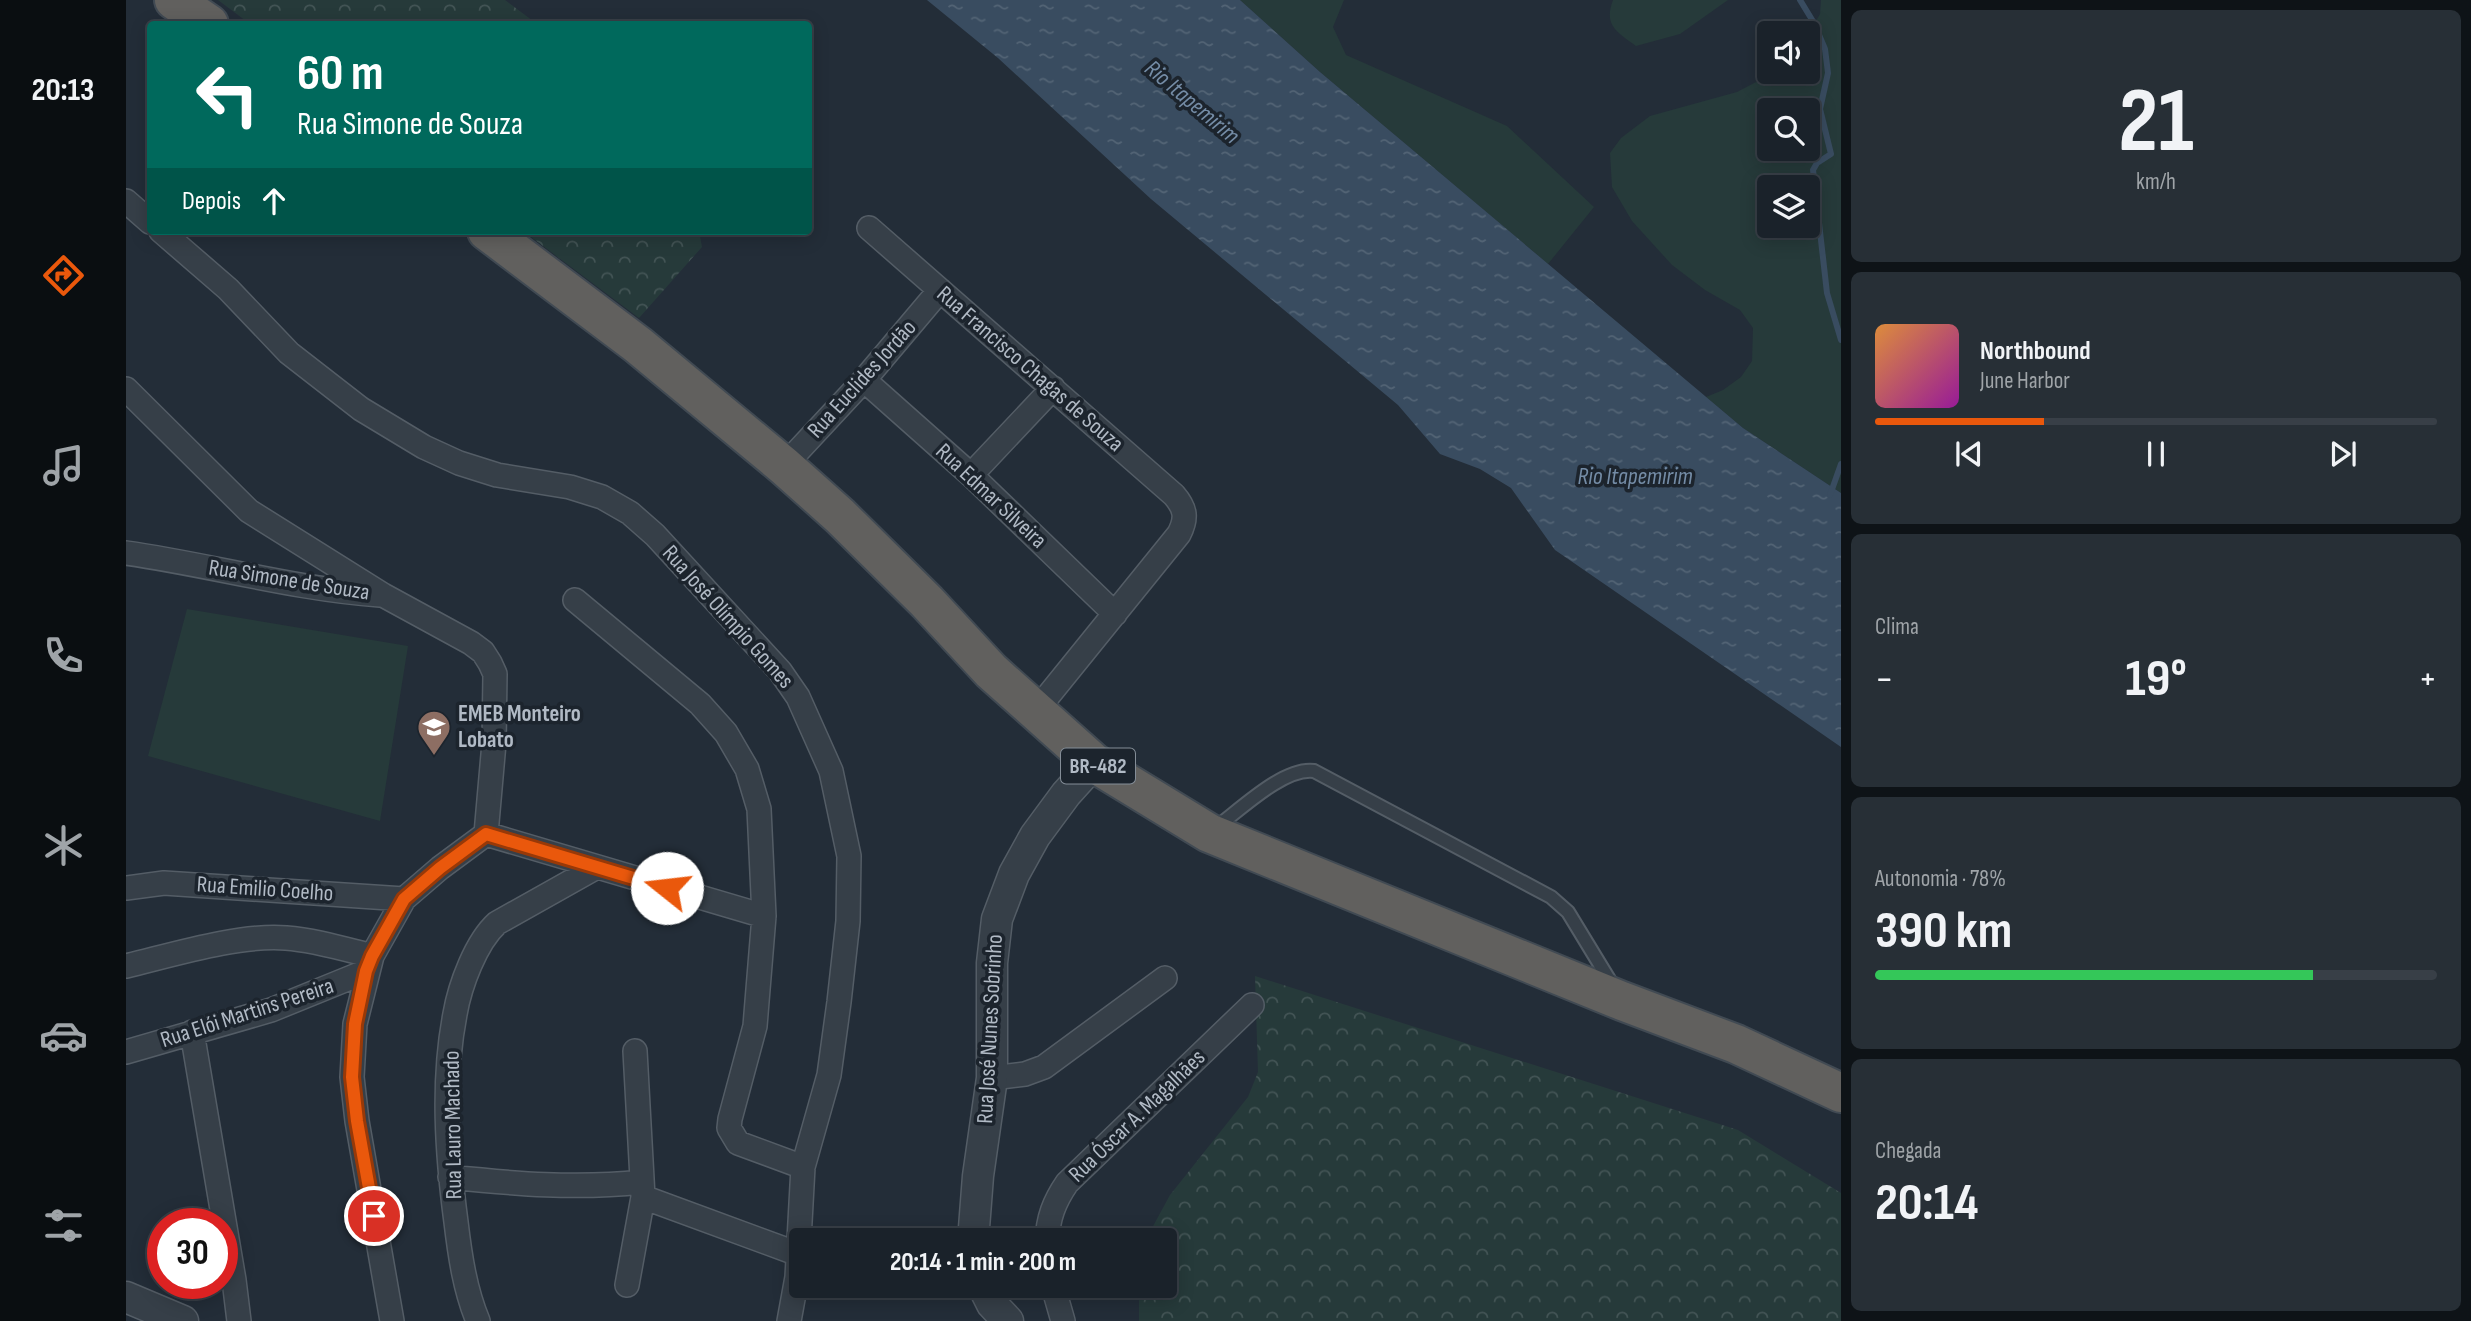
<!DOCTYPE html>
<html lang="pt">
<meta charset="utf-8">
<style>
body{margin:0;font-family:"Sofia Sans Condensed",sans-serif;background:#272f36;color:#f1f3f6;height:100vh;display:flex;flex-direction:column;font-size:26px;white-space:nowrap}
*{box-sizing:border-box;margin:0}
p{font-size:23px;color:#9fa4a8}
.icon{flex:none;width:38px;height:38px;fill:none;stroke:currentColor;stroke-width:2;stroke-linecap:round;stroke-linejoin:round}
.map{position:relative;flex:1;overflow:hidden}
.drawer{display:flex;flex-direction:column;gap:10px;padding:10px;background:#0e1317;width:630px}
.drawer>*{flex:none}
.hud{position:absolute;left:21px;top:21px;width:665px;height:214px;border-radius:7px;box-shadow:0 4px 18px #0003,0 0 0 2px #383f47;background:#00695c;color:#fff;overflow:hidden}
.tools{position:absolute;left:1631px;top:21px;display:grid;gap:14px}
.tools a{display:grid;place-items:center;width:63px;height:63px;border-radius:7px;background:#1a222a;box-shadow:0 4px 18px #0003,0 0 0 2px #383f47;font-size:35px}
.speed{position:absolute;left:21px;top:1208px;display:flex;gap:14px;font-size:35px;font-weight:700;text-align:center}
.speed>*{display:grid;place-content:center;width:91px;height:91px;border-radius:50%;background:#1a222a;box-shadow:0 4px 18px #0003,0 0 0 2px #383f47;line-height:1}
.speed .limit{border:10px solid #d22;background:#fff;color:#111}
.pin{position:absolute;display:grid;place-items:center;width:60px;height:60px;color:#fff;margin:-30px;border:4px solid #fff;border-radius:50%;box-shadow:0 2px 7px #0007}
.me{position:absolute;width:77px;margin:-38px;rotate:286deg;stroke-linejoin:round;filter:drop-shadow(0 0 5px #0008)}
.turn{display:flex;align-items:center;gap:24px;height:147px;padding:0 35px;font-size:32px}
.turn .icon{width:91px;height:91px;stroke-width:2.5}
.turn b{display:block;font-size:49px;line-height:60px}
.then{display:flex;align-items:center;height:66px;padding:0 35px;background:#0003;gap:14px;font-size:26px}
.big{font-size:52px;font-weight:700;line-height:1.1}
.drawer .widget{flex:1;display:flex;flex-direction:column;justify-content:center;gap:10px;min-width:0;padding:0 24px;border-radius:10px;background:#272f36}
.drawer .dial{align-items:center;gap:0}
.dial b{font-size:91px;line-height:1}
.song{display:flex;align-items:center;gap:21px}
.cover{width:84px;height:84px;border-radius:10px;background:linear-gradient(135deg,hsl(30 70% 55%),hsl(300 70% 35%))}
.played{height:7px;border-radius:4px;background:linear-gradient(90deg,#ea580c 30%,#383f47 30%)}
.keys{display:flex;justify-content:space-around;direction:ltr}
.heat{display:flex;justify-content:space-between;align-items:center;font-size:38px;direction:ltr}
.charge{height:10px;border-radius:5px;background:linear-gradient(90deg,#34c759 78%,#383f47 0)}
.trip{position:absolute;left:663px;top:1228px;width:388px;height:70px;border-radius:7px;background:#1a222a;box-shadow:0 4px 18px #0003,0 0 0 2px #383f47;font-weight:700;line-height:70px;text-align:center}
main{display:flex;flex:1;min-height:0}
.tab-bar{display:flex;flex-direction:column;width:126px;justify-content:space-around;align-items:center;background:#0a0e11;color:#9fa4a8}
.tab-bar .icon{width:49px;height:49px}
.tab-bar .active{color:#ea580c}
.tab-bar b{font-size:32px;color:#f1f3f6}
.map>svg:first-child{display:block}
</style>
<main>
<nav class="tab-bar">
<b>20:13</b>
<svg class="icon active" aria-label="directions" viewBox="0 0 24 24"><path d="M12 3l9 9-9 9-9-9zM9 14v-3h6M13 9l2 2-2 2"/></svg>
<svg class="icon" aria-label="music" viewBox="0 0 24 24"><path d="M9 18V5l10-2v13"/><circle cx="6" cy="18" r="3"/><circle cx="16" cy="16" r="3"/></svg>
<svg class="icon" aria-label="phone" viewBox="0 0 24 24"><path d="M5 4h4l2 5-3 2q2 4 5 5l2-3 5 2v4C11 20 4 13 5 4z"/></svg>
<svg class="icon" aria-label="climate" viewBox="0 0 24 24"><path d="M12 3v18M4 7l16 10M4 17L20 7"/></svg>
<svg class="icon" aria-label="car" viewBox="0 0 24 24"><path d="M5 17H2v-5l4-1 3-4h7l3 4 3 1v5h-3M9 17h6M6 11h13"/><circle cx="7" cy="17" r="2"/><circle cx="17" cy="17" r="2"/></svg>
<svg class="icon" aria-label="filters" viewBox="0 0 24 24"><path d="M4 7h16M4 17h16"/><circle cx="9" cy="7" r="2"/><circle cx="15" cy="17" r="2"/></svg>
</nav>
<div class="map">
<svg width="1715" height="1321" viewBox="0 0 1715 1321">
<defs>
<pattern id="forest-crowns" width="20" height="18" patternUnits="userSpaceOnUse" patternTransform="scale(1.75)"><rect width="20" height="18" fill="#263a3a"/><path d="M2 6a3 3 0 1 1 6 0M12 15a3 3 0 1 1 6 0" fill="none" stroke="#435455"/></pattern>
<pattern id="water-ripples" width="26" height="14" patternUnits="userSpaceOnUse" patternTransform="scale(1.75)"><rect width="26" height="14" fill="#394c60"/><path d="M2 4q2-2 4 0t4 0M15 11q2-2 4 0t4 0" fill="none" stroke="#536475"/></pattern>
</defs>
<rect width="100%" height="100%" fill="#232d38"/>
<!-- grass -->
<path fill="#263a3a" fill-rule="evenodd" d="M 1114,0 L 1218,0 L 1207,27 L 1220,55 L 1381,126 L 1468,207 L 1422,264 L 1194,72 Z
M 1487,0 L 1602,0 L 1554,34 L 1510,46 C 1492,32 1477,26 1487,0 Z
M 1695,0 L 1715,0 L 1715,493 L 1617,428 L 1580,397 L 1597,390 L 1615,377 L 1626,361 L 1627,328 L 1614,310 L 1579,290 L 1546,265 L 1506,221 L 1486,187 L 1484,153 L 1495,138 L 1524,116 L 1611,92 L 1649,72 L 1682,72 L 1682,35 L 1694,14 ZM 1643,110 L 1682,110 L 1682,149 L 1643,149 ZM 1643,187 L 1682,187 L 1682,226 L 1643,226 Z
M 61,609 L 282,646 L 254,821 L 22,756 Z"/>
<!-- forest -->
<path fill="url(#forest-crowns)" d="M 92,0 L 379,0 L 411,24 L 124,24 Z
M 397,231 L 573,231 L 576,247 L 513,318 Z
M 1129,976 L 1612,1130 L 1715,1193 L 1715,1321 L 1013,1321 L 1013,1286 L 1040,1286 L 1040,1241 L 1019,1241 L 1044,1195 L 1122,1097 L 1132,1072 Z"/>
<!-- water -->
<path fill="url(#water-ripples)" d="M 801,0 L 1114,0 L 1194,72 L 1617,428 L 1715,493 L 1715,747 L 1429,550 L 1385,488 L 1354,469 L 1314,454 L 1272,405 L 1025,199 L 872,58 Z"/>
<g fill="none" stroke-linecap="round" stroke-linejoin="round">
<!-- stream -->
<path stroke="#394c60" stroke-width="6" d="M 1674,0 L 1688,23 L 1699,49 L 1702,73 L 1694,109 L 1705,154 L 1691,163 L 1687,170 L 1701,293 L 1715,340
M 1704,495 L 1715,464"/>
<defs>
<path id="service" d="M 1088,829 C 1113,811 1157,767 1188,771 L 1425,897 L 1442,912 L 1487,986"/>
<path id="minor" d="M 0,201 L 24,222
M 743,228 L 1048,495 C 1060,509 1061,518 1053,534 L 909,712
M 35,231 L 102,289 L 163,353 L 235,409 L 298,447 L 333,463 L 371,475 L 444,487 L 476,497 L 504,513 L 529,535 L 654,671 L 672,697 L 705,771 L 723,856 L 722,921 L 713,1002 L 703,1075 L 677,1167 L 671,1277 L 663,1321
M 738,380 L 845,475 L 989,614
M 0,389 L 123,511 L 257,595 L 345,643 L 357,652 L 364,663 L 369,674 L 368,743 L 360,834 L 314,868 L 278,899 L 246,956 L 229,1024 L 226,1077 L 231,1121 L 266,1321
M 658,466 L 738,380 L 814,290
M 845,475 L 927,388
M 0,553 C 85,565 168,589 254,595
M 449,600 L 574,704 L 600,733 L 621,769 L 633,809 L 638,916 L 629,1026 L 604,1119 L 603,1128 L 612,1143 L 677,1167
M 360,834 L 638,916
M 0,888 L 38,883 L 278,899
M 0,966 C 46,955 114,934 160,938 C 189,940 218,949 246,956
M 66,1032 L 108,1280 L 113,1321
M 0,1052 L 145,1010 L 241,971
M 866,1078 L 899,1074 L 918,1067 L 1039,978
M 324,1177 C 390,1184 450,1189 516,1182
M 517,1197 L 672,1254
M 921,1241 C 922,1218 928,1202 941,1183 L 1126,1005
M 501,1285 L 517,1197 L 509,1051
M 927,1286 L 937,1321
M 352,1321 C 339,1290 334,1256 330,1222 C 321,1154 316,1081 329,1014 C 334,985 350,942 371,923 L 469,868"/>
<path id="tertiary" d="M 847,1241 L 852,1176 L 866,1078 L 866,963 L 871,919 L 888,874 L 909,836 L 940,794 L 968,763
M 857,1286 L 866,1304 L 882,1321
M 0,1297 L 57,1321"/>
<path id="trunk" d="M 48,0 L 83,24
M 361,231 L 512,345 L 658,466 L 714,516 L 801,602 L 865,671 L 968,763 L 1083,833 L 1496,1001 L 1610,1044 L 1715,1093"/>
</defs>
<!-- service casing -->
<use href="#service" stroke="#545d66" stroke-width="16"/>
<!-- minor casing -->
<use href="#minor" stroke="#545d66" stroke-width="26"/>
<!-- tertiary casing -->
<use href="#tertiary" stroke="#545d66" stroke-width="33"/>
<!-- trunk casing -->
<use href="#trunk" stroke="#414a53" stroke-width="42"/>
<!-- service -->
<use href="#service" stroke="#363f48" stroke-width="12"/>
<!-- minor -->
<use href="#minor" stroke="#363f48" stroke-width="23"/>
<!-- tertiary -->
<use href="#tertiary" stroke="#363f48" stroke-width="30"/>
<!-- trunk -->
<use href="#trunk" stroke="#61605e" stroke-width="38"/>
</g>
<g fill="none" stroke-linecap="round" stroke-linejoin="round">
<defs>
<path id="route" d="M 248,1216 L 231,1121 L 226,1077 L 229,1024 L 240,971 L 246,956 L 278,899 L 314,868 L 360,834 L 541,888"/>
</defs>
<!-- route casing -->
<use href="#route" stroke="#983908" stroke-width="18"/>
<!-- route -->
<use href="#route" stroke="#ea580c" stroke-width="12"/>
</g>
<!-- icons -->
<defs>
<symbol id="school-pin" viewBox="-11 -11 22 30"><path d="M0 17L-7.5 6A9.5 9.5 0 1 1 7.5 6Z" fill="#8d6e63" stroke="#1c242d"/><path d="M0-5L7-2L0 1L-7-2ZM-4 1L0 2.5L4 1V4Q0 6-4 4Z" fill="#fff"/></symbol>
</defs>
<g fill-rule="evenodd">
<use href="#school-pin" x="289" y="708" width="38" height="52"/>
</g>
<g text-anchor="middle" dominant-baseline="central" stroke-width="7" stroke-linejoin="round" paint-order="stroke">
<!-- shield labels -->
<rect fill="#1c242d" stroke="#848d97" stroke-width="2" x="935" y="748.5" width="74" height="35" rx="5"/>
<g font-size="21" font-weight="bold" fill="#b1bac5">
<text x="972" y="766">BR-482</text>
</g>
<!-- street labels -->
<g font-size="23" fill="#b1bac5" stroke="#1c242d">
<text transform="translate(904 369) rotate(41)">Rua Francisco Chagas de Souza</text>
<text transform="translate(736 379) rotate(-48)">Rua Euclides Jordão</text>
<text transform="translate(865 496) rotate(43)">Rua Edmar Silveira</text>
<text transform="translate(163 580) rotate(9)">Rua Simone de Souza</text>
<text transform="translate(602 617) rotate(48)">Rua José Olímpio Gomes</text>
<text transform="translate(139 889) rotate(4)">Rua Emilio Coelho</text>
<text transform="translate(121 1013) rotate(-18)">Rua Elói Martins Pereira</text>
<text transform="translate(864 1029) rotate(-87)">Rua José Nunes Sobrinho</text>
<text transform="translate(1011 1116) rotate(-44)">Rua Óscar A. Magalhães</text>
<text transform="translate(327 1125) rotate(-91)">Rua Lauro Machado</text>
</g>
<!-- poi labels -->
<g font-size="23" font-weight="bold" fill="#b1bac5" stroke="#1c242d" text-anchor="start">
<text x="332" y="714">EMEB Monteiro<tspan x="332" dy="26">Lobato</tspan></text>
</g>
<!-- water labels -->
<g font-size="24" font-style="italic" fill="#748ca6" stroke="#1c242d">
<text transform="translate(1066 102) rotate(40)">Rio Itapemirim</text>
<text x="1509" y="476">Rio Itapemirim</text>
</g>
</g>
</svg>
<div class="tools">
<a><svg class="icon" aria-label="sound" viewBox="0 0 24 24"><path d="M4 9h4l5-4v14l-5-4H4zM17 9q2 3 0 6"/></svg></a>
<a><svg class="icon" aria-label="search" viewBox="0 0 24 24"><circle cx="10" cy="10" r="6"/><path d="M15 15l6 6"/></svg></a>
<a><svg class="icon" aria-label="layers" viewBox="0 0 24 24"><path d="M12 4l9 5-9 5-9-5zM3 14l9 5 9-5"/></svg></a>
</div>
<div class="speed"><div class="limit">30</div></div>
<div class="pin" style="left:248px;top:1216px;background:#d93025"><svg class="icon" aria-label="arrive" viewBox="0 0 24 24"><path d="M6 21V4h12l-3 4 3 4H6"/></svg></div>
<svg class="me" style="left:541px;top:888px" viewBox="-20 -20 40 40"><circle r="19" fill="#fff"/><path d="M0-13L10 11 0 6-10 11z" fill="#ea580c"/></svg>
<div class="trip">20:14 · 1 min · 200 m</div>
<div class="hud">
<div class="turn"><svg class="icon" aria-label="left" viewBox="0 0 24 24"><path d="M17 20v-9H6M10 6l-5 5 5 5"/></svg><div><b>60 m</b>Rua Simone de Souza</div></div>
<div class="then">Depois<svg class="icon" aria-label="ahead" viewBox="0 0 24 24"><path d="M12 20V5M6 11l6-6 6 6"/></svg></div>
</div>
</div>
<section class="drawer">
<div class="widget dial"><b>21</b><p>km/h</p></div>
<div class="widget">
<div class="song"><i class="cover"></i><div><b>Northbound</b><p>June Harbor</p></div></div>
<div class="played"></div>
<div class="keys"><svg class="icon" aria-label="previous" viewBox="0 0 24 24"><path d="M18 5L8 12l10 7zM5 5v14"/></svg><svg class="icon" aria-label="pause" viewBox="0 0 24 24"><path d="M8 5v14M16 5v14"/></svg><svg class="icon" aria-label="next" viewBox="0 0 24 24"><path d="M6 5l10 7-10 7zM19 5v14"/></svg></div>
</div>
<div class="widget"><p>Clima</p>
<div class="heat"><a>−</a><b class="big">19°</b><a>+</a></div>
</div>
<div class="widget"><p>Autonomia · 78%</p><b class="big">390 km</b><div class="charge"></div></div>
<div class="widget"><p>Chegada</p><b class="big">20:14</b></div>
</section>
</main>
